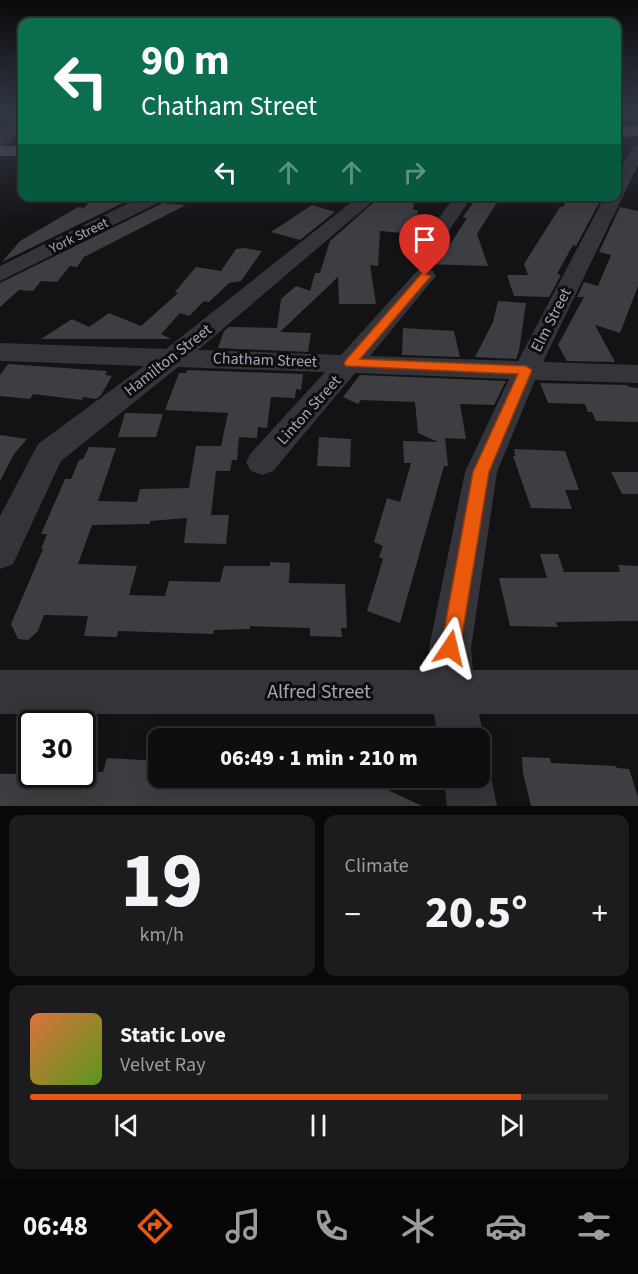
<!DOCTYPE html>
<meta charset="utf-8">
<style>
body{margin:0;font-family:"Source Sans 3",sans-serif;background:#1c1c1e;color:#f1f3f6;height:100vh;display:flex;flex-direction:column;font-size:22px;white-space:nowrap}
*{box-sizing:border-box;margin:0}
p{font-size:20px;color:#9b9c9f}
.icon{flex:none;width:33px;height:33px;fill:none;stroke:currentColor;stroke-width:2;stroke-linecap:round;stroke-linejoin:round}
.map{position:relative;height:806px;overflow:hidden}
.sheet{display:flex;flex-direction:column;gap:9px;padding:9px;background:#080809;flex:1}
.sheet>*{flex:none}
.hud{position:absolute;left:18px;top:18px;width:603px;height:183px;border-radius:12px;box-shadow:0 6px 24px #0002,0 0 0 2px #2e2e30;background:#0b6e4f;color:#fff;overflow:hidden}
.speed{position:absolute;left:18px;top:710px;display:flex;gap:12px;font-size:30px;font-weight:700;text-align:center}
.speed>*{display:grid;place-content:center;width:78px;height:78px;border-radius:50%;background:#0e0e10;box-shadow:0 6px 24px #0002,0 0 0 2px #2e2e30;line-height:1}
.speed .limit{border:3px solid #111;border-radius:9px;background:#fff;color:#111}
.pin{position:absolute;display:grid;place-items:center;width:51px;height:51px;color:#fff;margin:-62px -26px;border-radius:50% 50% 50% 0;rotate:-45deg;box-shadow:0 0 6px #0007}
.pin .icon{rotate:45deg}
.me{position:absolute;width:66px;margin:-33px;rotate:10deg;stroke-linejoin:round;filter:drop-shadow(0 0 4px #0008)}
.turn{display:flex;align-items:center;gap:21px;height:126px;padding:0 24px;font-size:27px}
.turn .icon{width:78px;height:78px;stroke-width:2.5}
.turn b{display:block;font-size:42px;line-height:51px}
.lanes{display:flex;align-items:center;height:57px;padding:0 24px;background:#0003;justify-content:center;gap:30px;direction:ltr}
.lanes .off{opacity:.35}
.big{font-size:45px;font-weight:800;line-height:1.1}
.sheet .card{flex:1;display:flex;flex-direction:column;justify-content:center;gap:9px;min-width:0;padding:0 21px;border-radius:12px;background:#1c1c1e}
.sheet .dial{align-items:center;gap:0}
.dial b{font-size:78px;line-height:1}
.song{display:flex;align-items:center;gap:18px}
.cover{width:72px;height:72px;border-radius:9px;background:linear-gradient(135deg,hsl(20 70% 55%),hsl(90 70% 35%))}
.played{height:6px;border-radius:3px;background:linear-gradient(90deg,#ea580c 85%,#2e2e30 85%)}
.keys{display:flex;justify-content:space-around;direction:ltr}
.heat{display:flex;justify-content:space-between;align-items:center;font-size:33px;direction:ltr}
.sheet .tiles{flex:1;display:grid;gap:9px;grid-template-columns:1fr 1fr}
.card:last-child{grid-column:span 2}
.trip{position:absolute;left:148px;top:728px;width:342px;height:60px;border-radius:12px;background:#0e0e10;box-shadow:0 6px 24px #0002,0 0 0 2px #2e2e30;font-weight:800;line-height:60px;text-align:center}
.dock{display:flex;height:96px;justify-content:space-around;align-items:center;background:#060606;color:#9b9c9f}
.dock .icon{width:42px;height:42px}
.dock .current{color:#ea580c}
.dock b{font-size:27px;color:#f1f3f6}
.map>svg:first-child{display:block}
</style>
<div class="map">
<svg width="638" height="806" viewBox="0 0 638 806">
<rect width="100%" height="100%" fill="#131315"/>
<!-- building -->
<path fill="#3e3d42" d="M 94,196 L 137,196 L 2,262 L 20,241 L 78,207 L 84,208 Z
M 381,196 L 415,196 L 413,210 L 418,210 L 414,234 L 380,231 L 378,266 L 370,265 L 376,304 L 339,304 L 338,277 L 280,332 L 311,333 L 308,352 L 218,348 L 224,331 L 229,327 L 277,328 L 281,299 L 296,286 L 310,291 L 315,273 L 320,273 L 330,241 Z
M 478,196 L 501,196 L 477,234 L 488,266 L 423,264 L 420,245 L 449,246 L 467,218 L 463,217 Z
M 574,198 L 599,203 L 576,246 L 573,245 L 557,274 L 561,275 L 549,297 L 514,296 L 507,275 L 528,275 L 524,264 L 560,207 L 563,207 L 568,199 L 573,200 Z
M 163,203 L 186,205 L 84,257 L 77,267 L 70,266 L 57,282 L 41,281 L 33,291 L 19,290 L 0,307 L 0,283 Z
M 312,205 L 335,212 L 300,240 L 271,232 Z
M 620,207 L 638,211 L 638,286 L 620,333 L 595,325 L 615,362 L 567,361 L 558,345 L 584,297 L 577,297 L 584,282 L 598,286 L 611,255 L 599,252 Z
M 244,248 L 262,251 L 241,281 L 229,283 L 209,302 L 204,301 L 189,316 L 180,313 L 161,334 L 171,339 L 41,339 L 72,319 L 89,327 L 109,313 L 141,326 L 178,293 L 175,292 L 196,267 L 221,271 L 236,249 Z
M 498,301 L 526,303 L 519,351 L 516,359 L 475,357 L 493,322 Z
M 403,328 L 454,331 L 460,357 L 402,355 Z
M 8,364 L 107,371 L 105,375 L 112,376 L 101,395 L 96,399 L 83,397 L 82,400 L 33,394 L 30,399 L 0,396 L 0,375 Z
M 187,370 L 303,374 L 301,390 L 296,389 L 295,398 L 271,397 L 267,428 L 258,427 L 257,438 L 239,437 L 237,460 L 232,460 L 230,471 L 216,471 L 211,515 L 229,515 L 226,544 L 184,543 L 187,518 L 150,521 L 150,524 L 92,525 L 78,564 L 137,566 L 129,595 L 165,596 L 169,581 L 220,582 L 224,566 L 270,566 L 270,562 L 290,563 L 289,583 L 345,584 L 347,628 L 341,628 L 342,637 L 310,636 L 310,628 L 250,626 L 250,629 L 214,630 L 213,634 L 118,631 L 117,637 L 84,636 L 88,616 L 44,615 L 38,631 L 28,640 L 18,639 L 11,624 L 43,549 L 41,549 L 47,534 L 41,534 L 65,479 L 71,479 L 79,460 L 83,459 L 89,447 L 116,448 L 98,501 L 137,502 L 140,489 L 189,488 L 196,446 L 221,446 L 228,413 L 165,410 L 179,373 L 186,373 Z
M 360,375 L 506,381 L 494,405 L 460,404 L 466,439 L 445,438 L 448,466 L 444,466 L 400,623 L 367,611 L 383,559 L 379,557 L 383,546 L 374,542 L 387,498 L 400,502 L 411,463 L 404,463 L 403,441 L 438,442 L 418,433 L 415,402 L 361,400 L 358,404 L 343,397 Z
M 540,383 L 627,385 L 629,387 L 638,388 L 638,422 L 596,421 L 592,412 L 588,412 L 585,404 L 548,403 Z
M 125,413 L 163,414 L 156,437 L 118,437 Z
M 0,435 L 27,439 L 14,454 L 0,481 Z
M 319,437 L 351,439 L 350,467 L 317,466 Z
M 514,449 L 565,451 L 579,490 L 565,490 L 572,509 L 531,508 L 513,456 L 515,456 Z
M 611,472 L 638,472 L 638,494 L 622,494 Z
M 540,554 L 558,554 L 564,572 L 620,572 L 618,565 L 638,566 L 638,621 L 556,622 L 558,627 L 510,626 L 499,578 L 547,578 Z
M 522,757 L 550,758 L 551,763 L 616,766 L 617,768 L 629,769 L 638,797 L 638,806 L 531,806 L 523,773 Z
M 107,758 L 159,761 L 159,777 L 388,777 L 388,790 L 422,806 L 0,806 L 0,774 L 103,772 Z"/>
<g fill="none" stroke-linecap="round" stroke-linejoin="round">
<!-- minor -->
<path fill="#34343a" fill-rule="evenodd" d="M 17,114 L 22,114 C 22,126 13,144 0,147 L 0,134 Z
M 638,145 L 638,165 L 543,362 L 638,365 L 638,383 L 535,380 L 497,472 L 471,648 L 473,670 L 638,670 L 638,714 L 479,714 L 484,738 L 480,748 L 480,738 L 438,738 L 434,714 L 0,714 L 0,670 L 430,670 L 429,648 L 465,472 L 509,379 L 355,373 L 273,471 L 262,475 L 251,471 L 246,462 L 251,453 L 325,372 L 178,367 L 61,461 L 13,564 L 0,569 L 0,516 L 38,444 L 144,366 L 0,361 L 0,343 L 166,349 L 359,196 L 379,196 L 198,350 L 341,355 L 417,271 L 425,269 L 433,271 L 436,276 L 370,356 L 518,361 L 605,196 L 616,196 L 616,175 L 633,147 Z
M 143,196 L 166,196 L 164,200 L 0,281 L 0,266 Z
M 455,196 L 472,196 L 447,234 L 433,234 L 430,230 Z
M 480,758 L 484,760 L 491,777 L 497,806 L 447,806 L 443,777 L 480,777 Z"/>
<!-- major -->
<path fill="#505059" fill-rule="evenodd" d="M 638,126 L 638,136 L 616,137 L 616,127 Z
M 0,146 L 22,146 L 22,156 L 0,156 Z"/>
</g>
<!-- sky -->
<linearGradient id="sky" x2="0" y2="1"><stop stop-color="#0a0a0c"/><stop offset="0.5" stop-color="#333946"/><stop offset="1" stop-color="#333946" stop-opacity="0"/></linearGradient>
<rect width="638" height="226" fill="url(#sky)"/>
<!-- route -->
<path fill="#ea580c" stroke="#983908" stroke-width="1.5" d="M 422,273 L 431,276 L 360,359 L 526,366 L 532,370 L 489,472 L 460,648 L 457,655 L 450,657 L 443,655 L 441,648 L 473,472 L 518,374 L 346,366 L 344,363 L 346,360 Z"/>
<g text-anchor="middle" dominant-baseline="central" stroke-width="6" stroke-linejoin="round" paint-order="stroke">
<!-- far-street labels -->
<g font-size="14" fill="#a5a6b5" stroke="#0e0e10">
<text transform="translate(79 236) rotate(-26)">York Street</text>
</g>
<!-- street labels -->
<g font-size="16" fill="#a5a6b5" stroke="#0e0e10">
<text transform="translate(551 320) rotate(-63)">Elm Street</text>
<text transform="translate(168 360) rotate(-38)">Hamilton Street</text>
<text transform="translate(265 360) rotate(2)">Chatham Street</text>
<text transform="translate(309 410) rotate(-48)">Linton Street</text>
</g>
<!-- near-street labels -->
<g font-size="20" fill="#a5a6b5" stroke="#0e0e10">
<text x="319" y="692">Alfred Street</text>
</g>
</g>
</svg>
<div class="speed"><div class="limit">30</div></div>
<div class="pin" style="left:425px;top:276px;background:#d93025"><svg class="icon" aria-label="arrive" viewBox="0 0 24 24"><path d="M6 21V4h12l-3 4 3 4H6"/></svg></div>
<svg class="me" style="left:450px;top:648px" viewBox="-20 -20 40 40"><path d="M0-17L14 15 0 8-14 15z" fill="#ea580c" stroke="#fff" stroke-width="4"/></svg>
<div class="trip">06:49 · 1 min · 210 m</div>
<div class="hud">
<div class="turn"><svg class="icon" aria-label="left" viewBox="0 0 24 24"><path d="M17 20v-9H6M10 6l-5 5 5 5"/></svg><div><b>90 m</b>Chatham Street</div></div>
<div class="lanes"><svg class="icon" aria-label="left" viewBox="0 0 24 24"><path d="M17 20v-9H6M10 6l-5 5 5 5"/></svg><svg class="icon off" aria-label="ahead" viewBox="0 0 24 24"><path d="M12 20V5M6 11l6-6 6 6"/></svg><svg class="icon off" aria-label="ahead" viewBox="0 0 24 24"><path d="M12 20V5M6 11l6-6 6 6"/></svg><svg class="icon off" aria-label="right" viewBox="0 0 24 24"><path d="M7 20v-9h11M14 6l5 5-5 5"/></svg></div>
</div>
</div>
<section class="sheet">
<div class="tiles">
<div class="card dial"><b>19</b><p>km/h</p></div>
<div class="card"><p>Climate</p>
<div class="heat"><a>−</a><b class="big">20.5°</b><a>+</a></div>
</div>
<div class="card">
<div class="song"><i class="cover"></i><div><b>Static Love</b><p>Velvet Ray</p></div></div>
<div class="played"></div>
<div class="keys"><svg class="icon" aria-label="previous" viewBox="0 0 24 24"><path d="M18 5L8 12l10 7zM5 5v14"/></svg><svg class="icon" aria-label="pause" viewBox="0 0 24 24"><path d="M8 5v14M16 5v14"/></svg><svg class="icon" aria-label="next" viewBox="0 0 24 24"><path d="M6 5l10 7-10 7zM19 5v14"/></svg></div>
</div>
</div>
</section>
<nav class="dock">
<b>06:48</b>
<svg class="icon current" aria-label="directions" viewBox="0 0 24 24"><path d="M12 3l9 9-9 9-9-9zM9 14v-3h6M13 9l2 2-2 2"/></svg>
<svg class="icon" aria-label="music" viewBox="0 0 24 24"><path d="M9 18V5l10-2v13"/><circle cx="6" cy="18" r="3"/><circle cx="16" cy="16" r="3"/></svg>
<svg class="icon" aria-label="phone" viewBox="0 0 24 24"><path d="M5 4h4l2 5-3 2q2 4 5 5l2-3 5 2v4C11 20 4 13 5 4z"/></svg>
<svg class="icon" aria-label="climate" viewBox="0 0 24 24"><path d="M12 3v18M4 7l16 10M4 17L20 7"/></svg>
<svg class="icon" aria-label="car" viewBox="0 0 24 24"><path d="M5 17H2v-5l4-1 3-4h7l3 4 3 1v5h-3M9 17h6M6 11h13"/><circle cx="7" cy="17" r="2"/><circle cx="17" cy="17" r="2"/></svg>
<svg class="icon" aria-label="filters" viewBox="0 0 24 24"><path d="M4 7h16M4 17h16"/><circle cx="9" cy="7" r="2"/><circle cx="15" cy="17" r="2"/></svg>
</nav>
